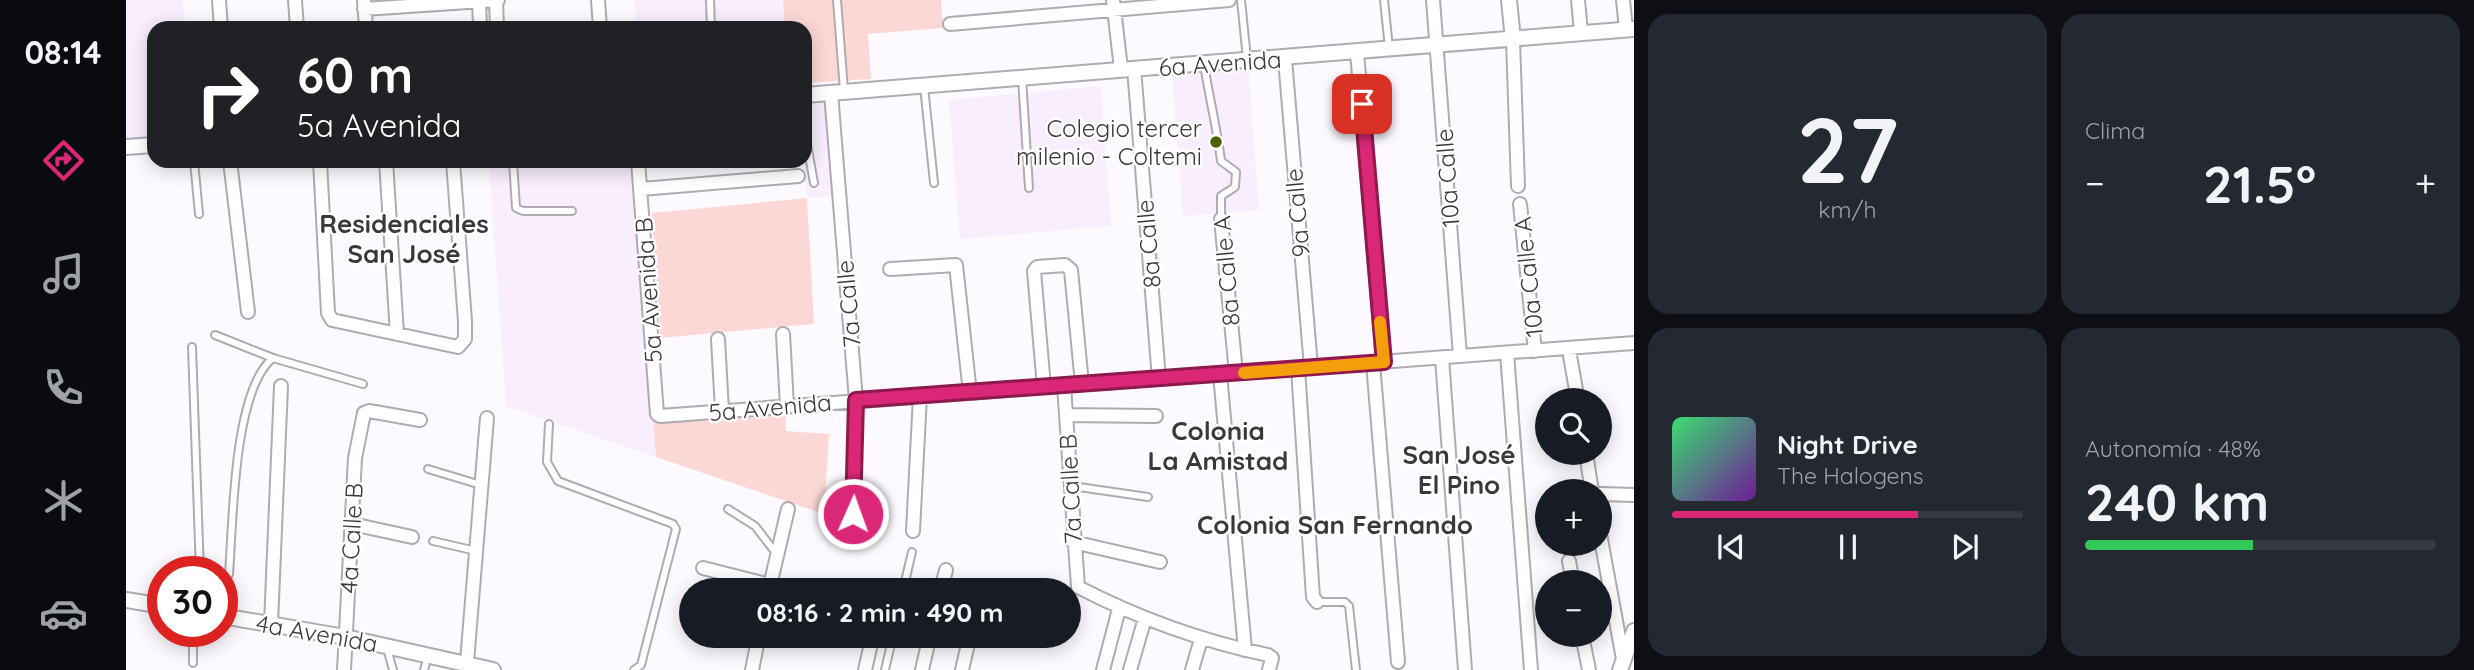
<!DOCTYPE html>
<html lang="es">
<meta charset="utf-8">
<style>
body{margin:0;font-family:Quicksand,sans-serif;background:#242831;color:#f1f3f6;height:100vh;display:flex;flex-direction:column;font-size:26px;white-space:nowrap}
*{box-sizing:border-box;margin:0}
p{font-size:23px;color:#9ea1a6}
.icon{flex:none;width:38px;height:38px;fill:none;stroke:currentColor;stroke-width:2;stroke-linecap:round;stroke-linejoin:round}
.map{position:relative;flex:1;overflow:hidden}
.panel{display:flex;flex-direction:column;gap:14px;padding:14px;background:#0d0f14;width:840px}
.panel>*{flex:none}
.hud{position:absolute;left:21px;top:21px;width:665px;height:147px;border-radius:21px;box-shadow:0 4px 18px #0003;background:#202124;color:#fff;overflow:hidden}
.controls{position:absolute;left:1409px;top:388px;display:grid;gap:14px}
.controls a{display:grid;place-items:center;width:77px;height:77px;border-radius:50%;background:#171b24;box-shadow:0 4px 18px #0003;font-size:35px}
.speed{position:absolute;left:21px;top:556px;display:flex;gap:14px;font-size:35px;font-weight:700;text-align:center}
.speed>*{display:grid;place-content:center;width:91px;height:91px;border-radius:50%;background:#171b24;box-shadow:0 4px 18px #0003;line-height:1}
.speed .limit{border:10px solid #d22;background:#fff;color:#111}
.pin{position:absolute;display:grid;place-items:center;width:60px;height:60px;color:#fff;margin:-30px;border-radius:14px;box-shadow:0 4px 10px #0006}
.me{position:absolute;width:77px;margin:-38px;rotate:2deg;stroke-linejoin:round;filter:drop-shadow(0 0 5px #0008)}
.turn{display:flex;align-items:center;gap:24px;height:147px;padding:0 35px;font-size:32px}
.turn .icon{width:91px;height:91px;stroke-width:2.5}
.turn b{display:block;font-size:49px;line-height:60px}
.big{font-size:52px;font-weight:800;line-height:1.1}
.panel .widget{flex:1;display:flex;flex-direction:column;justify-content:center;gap:10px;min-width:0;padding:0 24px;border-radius:21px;background:#242831}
.panel .dial{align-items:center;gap:0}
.dial b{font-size:91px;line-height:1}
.song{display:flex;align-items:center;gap:21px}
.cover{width:84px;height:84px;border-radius:10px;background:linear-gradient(135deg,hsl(140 70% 55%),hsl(280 70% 35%))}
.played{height:7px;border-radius:4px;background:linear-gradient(90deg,#db2777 70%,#363941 70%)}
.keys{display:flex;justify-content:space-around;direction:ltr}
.heat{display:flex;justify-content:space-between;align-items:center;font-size:38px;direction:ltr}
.charge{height:10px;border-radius:5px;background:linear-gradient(90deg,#34c759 48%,#363941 0)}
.panel .tiles{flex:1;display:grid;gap:14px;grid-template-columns:repeat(2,1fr)}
.trip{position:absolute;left:553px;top:578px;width:402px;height:70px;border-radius:35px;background:#171b24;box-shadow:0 4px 18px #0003;font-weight:800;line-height:70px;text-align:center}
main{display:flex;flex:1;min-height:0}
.dock{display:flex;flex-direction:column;width:126px;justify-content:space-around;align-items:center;background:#090b0e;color:#9ea1a6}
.dock .icon{width:49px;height:49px}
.dock .current{color:#db2777}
.dock b{font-size:32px;color:#f1f3f6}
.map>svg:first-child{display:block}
</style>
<main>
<nav class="dock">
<b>08:14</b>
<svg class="icon current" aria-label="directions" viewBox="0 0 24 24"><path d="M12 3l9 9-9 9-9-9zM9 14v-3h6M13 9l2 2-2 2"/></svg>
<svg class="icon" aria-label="music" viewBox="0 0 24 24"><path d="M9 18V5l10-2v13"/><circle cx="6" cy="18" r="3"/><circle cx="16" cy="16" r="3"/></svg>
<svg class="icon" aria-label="phone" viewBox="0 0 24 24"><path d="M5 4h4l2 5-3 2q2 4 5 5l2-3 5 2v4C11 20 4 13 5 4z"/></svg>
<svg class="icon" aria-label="climate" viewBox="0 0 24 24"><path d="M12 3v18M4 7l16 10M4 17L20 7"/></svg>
<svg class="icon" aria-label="car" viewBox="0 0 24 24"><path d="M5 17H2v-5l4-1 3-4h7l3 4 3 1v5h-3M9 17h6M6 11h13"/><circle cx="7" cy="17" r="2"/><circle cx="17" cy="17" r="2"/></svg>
</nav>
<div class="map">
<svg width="1508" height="670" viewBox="0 0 1508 670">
<rect width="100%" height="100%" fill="#fdfaff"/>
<!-- built -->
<path fill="#f8eefe" d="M 0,0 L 57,0 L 59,28 L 28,28 L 28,137 L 0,139 Z
M 509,0 L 657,0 L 659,28 L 510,28 Z
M 1122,67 L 1133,210 L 1057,216 L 1046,73 Z
M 975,86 L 985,226 L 834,239 L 823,100 Z
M 700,102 L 709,196 L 681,198 L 677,161 L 679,103 Z
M 363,161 L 506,161 L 530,457 L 380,406 Z"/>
<!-- green -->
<path fill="#fbd8d6" d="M 657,0 L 815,0 L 817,28 L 742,34 L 745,79 L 679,83 L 679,28 L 659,28 Z
M 681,198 L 688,324 L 534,338 L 526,213 Z
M 659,412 L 660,431 L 703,434 L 698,514 L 530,457 L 527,420 Z"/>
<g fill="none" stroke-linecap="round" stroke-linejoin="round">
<defs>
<path id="service" d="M 584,0 L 585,28
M 711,0 L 718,90
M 1115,0 L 1121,59
M 1258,0 L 1263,48
M 1078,64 C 1083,97 1091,128 1095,161 L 1110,172 L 1109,187 L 1095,196 L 1095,219
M 896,78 L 903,188
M 798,86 L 808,183
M 679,133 L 688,183
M 68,161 L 73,214
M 387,161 L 390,208 L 397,211 L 446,211
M 89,335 L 147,358
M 66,347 L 74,572
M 423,424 L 421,462 L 432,481 L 547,524 L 550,529 L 515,665 L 508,670
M 302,469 L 355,485
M 946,486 L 1022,497
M 602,509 L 629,526 L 650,553
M 307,541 L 350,551
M 96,588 L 103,574 C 107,523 107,390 147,358 L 237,384
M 777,590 L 786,552
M 1191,602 L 1219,602 L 1223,606 L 1230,670
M 67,632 L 67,663
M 611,635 L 632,641
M 261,648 L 267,670
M 298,670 L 302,656
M 759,670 L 767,635"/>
<path id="minor" d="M 93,0 L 95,28
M 169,0 L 171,28
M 238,0 L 240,28
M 353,0 L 354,28
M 370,0 L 371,28
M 472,0 L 474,28
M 987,0 L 995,69
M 1307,0 L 1334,356
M 1452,0 L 1455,32
M 1497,0 L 1500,29
M 238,9 L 372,0
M 824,24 L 1103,0
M 1387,40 L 1392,186
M 1231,52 L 1257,362
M 1159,59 L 1185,367
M 1008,68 L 1033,379
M 705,93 L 730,400 L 727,514
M 104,161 L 122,312
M 194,161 L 202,313 L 206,320 L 332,347 L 339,339 L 339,321 L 327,161
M 260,161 L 271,334
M 512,161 L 531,414 L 534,416 L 1508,343
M 515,189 L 672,176
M 1394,204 L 1409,351
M 1095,219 L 1110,373
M 764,269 L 830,265 L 844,393
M 657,334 L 661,406
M 592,339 L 596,411
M 1381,353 L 1405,670
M 1444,356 L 1452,401
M 1316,358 L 1339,670
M 1247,363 L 1272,662
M 1172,368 L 1187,597 L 1191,602
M 1094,374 L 1119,650
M 938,386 L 952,587 C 1012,618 1075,641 1142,655 L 1146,658 L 1143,670
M 918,387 L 908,271 L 911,267 L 939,265 L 945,270 L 956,384
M 940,415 L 1030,416
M 1460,453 L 1466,492
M 1474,494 L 1508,495
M 226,524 L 286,537
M 787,531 L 794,396
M 1474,534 L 1497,659
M 947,542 L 1034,562
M 1443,561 L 1447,583
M 577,568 L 644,585
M 643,590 L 662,509
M 815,590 L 820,570
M 145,624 L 155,386
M 720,635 L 736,639
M 1456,635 L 1463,670
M 341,662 L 361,418
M 218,670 L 229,458 L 238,413 L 243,411 L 294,420
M 626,670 L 633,635
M 739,670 L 747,635
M 796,670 L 804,635
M 836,670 L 842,644
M 977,670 L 993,609
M 1004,670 L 1019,618
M 1066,670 L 1075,639"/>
<path id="tertiary" d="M 1383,0 L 1387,40
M 679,95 L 1508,29
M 0,147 L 28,145
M 0,600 L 37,606
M 96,616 L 219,637 L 367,670
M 1494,670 L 1508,631"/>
</defs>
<!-- service casing -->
<use href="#service" stroke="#b0aab2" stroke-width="10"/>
<!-- minor casing -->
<use href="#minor" stroke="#b0aab2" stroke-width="16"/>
<!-- tertiary casing -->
<use href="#tertiary" stroke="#b0aab2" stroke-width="18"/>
<!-- service -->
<use href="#service" stroke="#fff" stroke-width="6"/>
<!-- minor -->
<use href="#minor" stroke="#fff" stroke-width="12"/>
<!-- tertiary -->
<use href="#tertiary" stroke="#fff" stroke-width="14"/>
</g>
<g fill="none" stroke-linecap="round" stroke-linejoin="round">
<defs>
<path id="route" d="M 727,514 L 730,400 L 1258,362 L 1236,104"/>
</defs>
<!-- route casing -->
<use href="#route" stroke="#8e194d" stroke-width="18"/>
<!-- route -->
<use href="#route" stroke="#db2777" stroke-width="12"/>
<!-- slow -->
<path stroke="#f59e0b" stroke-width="12" d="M 1118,373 L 1258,362 L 1254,322"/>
</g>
<!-- markers -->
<circle fill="#4d6109" stroke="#fff" stroke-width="2.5" cx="1090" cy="142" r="7"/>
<g text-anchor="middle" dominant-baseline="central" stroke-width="5" stroke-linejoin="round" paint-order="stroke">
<!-- street labels -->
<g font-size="24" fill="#3b383c" stroke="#fff">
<text transform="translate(1094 63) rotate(-4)">6a Avenida</text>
<text transform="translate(1321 178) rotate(-94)">10a Calle</text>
<text transform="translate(1171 213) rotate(-95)">9a Calle</text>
<text transform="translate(1022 244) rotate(-95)">8a Calle</text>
<text transform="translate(1100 271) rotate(-95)">8a Calle A</text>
<text transform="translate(1402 277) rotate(-96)">10a Calle A</text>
<text transform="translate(522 290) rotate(-94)">5a Avenida B</text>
<text transform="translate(722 304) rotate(-95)">7a Calle</text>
<text transform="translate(644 407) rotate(-5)">5a Avenida</text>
<text transform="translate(944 489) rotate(-93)">7a Calle B</text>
<text transform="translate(225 538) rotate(-87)">4a Calle B</text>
<text transform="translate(191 633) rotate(10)">4a Avenida</text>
</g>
<!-- poi labels -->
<g font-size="24" fill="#3b383c" stroke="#fff" text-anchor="end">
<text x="1076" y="128">Colegio tercer<tspan x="1076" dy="28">milenio - Coltemi</tspan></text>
</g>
<!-- neighbourhood labels -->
<g font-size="26" font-weight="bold" fill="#3b383c" stroke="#fff">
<text x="278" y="223">Residenciales<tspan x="278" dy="30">San José</tspan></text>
<text x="1092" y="430">Colonia<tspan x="1092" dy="30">La Amistad</tspan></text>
<text x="1333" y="454">San José<tspan x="1333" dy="30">El Pino</tspan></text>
<text x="1209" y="524">Colonia San Fernando</text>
</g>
</g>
</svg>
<div class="controls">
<a><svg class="icon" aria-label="search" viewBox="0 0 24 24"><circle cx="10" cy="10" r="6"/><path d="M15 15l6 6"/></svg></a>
<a>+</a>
<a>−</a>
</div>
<div class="speed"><div class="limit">30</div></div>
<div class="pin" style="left:1236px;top:104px;background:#d93025"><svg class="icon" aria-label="arrive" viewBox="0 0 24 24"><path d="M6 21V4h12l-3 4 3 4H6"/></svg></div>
<svg class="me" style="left:727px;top:514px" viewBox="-20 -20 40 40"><circle r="17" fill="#db2777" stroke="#fff" stroke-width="3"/><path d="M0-11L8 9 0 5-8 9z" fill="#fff"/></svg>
<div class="trip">08:16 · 2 min · 490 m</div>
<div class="hud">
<div class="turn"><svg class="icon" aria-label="right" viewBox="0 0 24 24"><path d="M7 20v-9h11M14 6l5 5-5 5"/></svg><div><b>60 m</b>5a Avenida</div></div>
</div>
</div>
<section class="panel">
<div class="tiles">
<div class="widget dial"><b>27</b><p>km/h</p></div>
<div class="widget"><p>Clima</p>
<div class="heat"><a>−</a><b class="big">21.5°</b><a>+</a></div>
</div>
<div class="widget">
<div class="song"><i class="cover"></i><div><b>Night Drive</b><p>The Halogens</p></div></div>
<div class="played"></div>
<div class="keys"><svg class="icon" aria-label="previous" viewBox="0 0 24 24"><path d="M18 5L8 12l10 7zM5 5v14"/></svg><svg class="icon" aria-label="pause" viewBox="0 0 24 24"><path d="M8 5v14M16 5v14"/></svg><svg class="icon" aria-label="next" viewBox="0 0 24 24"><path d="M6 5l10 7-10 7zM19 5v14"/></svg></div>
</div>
<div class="widget"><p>Autonomía · 48%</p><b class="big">240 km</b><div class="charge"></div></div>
</div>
</section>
</main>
